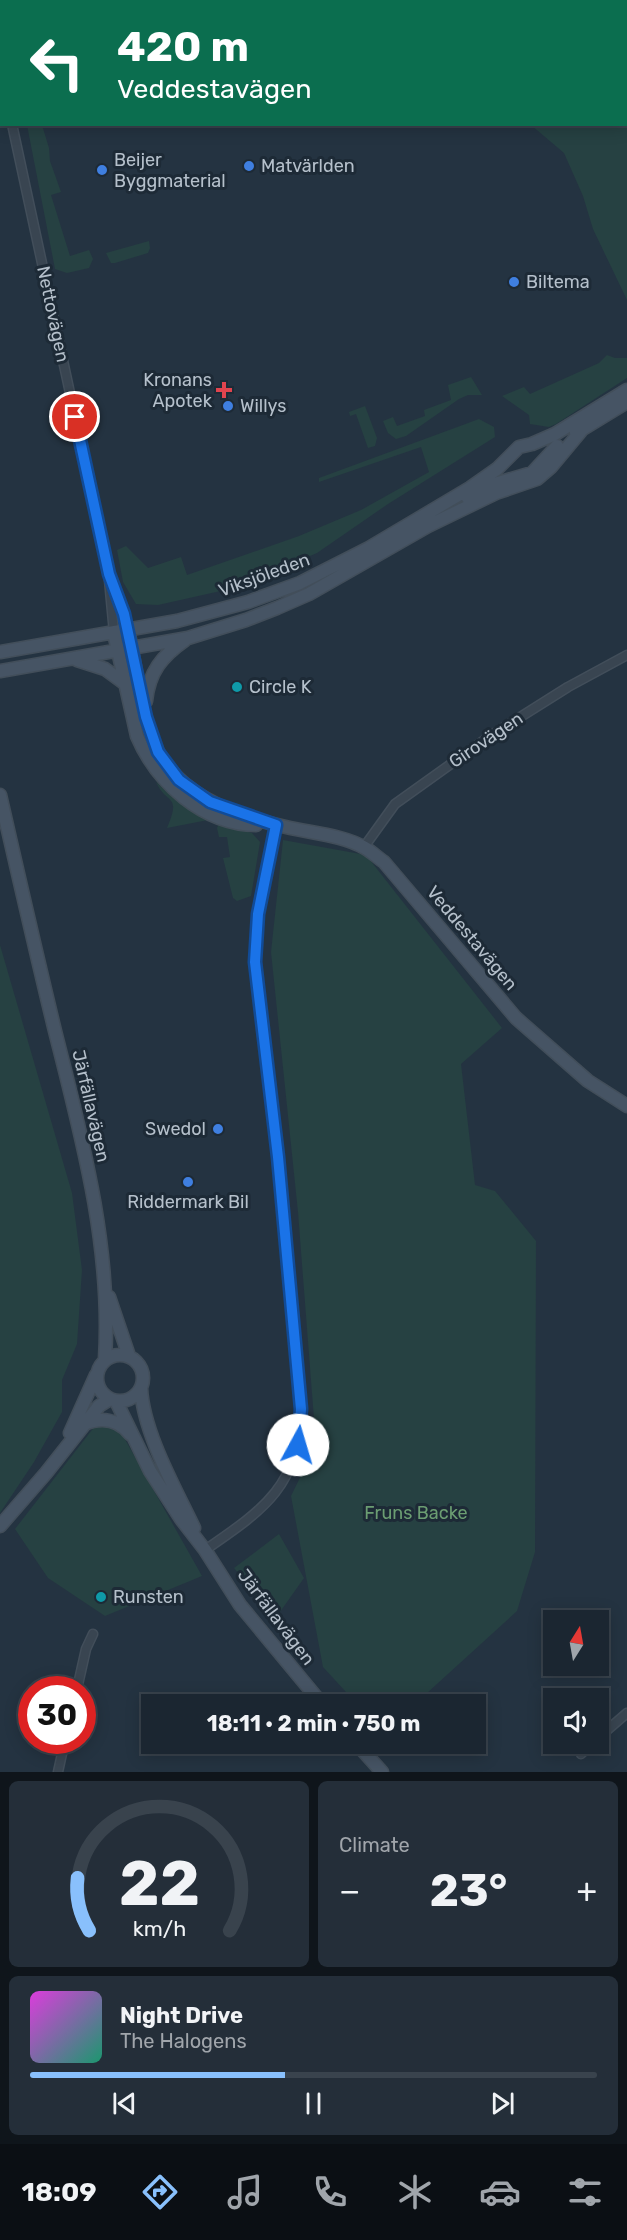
<!DOCTYPE html>
<meta charset="utf-8">
<style>
body{margin:0;font-family:Rubik,sans-serif;background:#242e39;color:#f1f3f6;height:100vh;display:flex;flex-direction:column;font-size:22px;white-space:nowrap}
*{box-sizing:border-box;margin:0}
p{font-size:20px;color:#a0a5ab}
.icon{flex:none;width:33px;height:33px;fill:none;stroke:currentColor;stroke-width:2;stroke-linecap:round;stroke-linejoin:round}
.map{position:relative;height:1772px;overflow:hidden}
.drawer{display:flex;flex-direction:column;gap:9px;padding:9px;background:#0f151b;flex:1}
.drawer>*{flex:none}
.top-card{position:absolute;left:0px;top:0px;width:627px;height:126px;box-shadow:0 3px 15px #0003,0 0 0 2px #39434d;background:#0b6e4f;color:#fff;overflow:hidden}
.needle{width:39px;rotate:11deg}
.controls{position:absolute;left:543px;top:1610px;display:grid;gap:12px}
.controls a{display:grid;place-items:center;width:66px;height:66px;border-radius:0px;background:#1b2631;box-shadow:0 3px 15px #0003,0 0 0 2px #39434d;font-size:30px}
.speed{position:absolute;left:18px;top:1676px;display:flex;gap:12px;font-size:30px;font-weight:700;text-align:center}
.speed>*{display:grid;place-content:center;width:78px;height:78px;border-radius:50%;background:#1b2631;box-shadow:0 3px 15px #0003,0 0 0 2px #39434d;line-height:1}
.speed .limit{border:9px solid #d22;background:#fff;color:#111}
.pin{position:absolute;display:grid;place-items:center;width:51px;height:51px;color:#fff;margin:-26px;border:3px solid #fff;border-radius:50%;box-shadow:0 2px 6px #0007}
.me{position:absolute;width:66px;margin:-33px;rotate:6deg;stroke-linejoin:round;filter:drop-shadow(0 0 4px #0008)}
.turn{display:flex;align-items:center;gap:21px;height:126px;padding:0 18px;font-size:27px}
.turn .icon{width:78px;height:78px;stroke-width:2.5}
.turn b{display:block;font-size:42px;line-height:51px}
.big{font-size:45px;font-weight:700;line-height:1.1}
.drawer .tile{flex:1;display:flex;flex-direction:column;justify-content:center;gap:9px;min-width:0;padding:0 21px;border-radius:9px;background:#242e39}
.drawer .dial{align-items:center;gap:0}
.dial svg{height:156px;overflow:visible;fill:none;stroke:#39434d;stroke-width:7;stroke-linecap:round;text-anchor:middle}
.dial text{fill:#f1f3f6;stroke:none}
.song{display:flex;align-items:center;gap:18px}
.cover{width:72px;height:72px;border-radius:9px;background:linear-gradient(135deg,hsl(300 70% 55%),hsl(160 70% 35%))}
.played{height:6px;border-radius:3px;background:linear-gradient(90deg,#89c0fc 45%,#39434d 45%)}
.keys{display:flex;justify-content:space-around;direction:ltr}
.heat{display:flex;justify-content:space-between;align-items:center;font-size:33px;direction:ltr}
.drawer .tiles{flex:1;display:grid;gap:9px;grid-template-columns:1fr 1fr}
.tile:last-child{grid-column:span 2}
.trip{position:absolute;left:141px;top:1694px;width:345px;height:60px;border-radius:0px;background:#1b2631;box-shadow:0 3px 15px #0003,0 0 0 2px #39434d;font-weight:700;line-height:60px;text-align:center}
.tabs{display:flex;height:96px;justify-content:space-around;align-items:center;background:#0b0f14;color:#a0a5ab}
.tabs .icon{width:42px;height:42px}
.tabs .on{color:#89c0fc}
.tabs b{font-size:27px;color:#f1f3f6}
.map>svg:first-child{display:block}
</style>
<div class="map">
<svg width="627" height="1772" viewBox="0 0 627 1772">
<rect width="100%" height="100%" fill="#243341"/>
<!-- green -->
<path fill="#264142" d="M 273,0 L 569,0 L 571,1 L 276,2 Z
M 626,40 L 627,41 L 627,300 L 593,229 L 583,196 L 564,153 L 531,125 L 626,124 Z
M 27,125 L 42,125 L 49,148 L 50,161 L 61,192 L 51,195 L 70,256 L 89,250 L 93,259 L 89,268 L 67,273 L 55,269 Z
M 149,241 L 150,248 L 148,253 L 115,263 L 111,263 L 106,253 Z
M 607,355 L 615,358 L 627,358 L 627,378 L 556,424 L 549,427 L 530,424 L 529,415 L 502,396 L 524,387 L 530,394 L 599,363 Z
M 471,377 L 482,395 L 468,395 L 459,399 L 406,436 L 396,439 L 388,433 L 383,421 L 393,417 L 397,426 L 425,416 L 424,410 L 451,400 L 448,385 Z
M 365,406 L 377,438 L 375,446 L 368,448 L 356,414 L 350,416 L 349,412 Z
M 479,419 L 494,427 L 495,437 L 388,504 L 317,553 L 234,588 L 158,605 L 136,604 L 123,582 L 117,550 L 126,546 L 148,568 L 181,557 L 187,575 L 299,536 L 361,510 L 429,472 L 421,447 L 319,482 L 319,478 Z
M 156,782 L 176,800 L 208,820 L 167,828 C 182,793 166,805 156,782 Z
M 219,824 L 252,833 L 260,842 L 251,896 L 237,901 L 233,898 L 223,858 L 230,857 L 227,837 L 219,837 L 217,828 Z
M 283,840 L 366,855 L 502,1028 L 461,1064 L 475,1185 L 495,1191 L 536,1241 L 535,1552 L 517,1611 L 415,1704 L 357,1704 L 323,1667 L 291,1496 L 316,1445 L 298,1212 L 271,952 Z
M 0,945 L 72,1193 L 82,1270 L 77,1344 L 62,1380 L 62,1412 L 34,1462 L 0,1513 Z
M 95,1426 L 107,1426 L 122,1434 L 202,1576 L 105,1616 L 48,1578 L 15,1529 Z
M 279,1534 L 304,1578 L 275,1619 L 234,1568 Z"/>
<g fill="none" stroke-linecap="round" stroke-linejoin="round">
<defs>
<path id="street" d="M 0,67 L 2,74
M 12,124 L 109,574 L 125,614 L 128,630
M 109,580 L 114,633
M 364,847 L 395,804 L 490,736 L 568,687 L 627,655
M 205,1550 C 263,1510 300,1486 301,1409 L 278,1157 L 255,961 L 258,914 L 276,825
M 77,1689 L 86,1649 L 93,1634
M 598,1738 L 627,1713
M 581,1754 L 593,1743
M 58,1772 L 65,1740"/>
<path id="secondary" d="M 576,433 L 627,402
M 468,498 L 491,485 L 532,473 L 557,446
M 128,630 C 136,665 139,704 151,737 C 173,794 231,815 286,827 C 311,833 343,835 365,848 C 372,852 378,858 384,862 L 516,1018 L 588,1081 L 627,1106
M 114,633 L 137,736 C 157,783 203,824 256,825
M 0,652 L 177,621 L 248,602 L 300,583 L 369,548 L 470,488 L 497,469 L 519,447 L 532,444 L 555,434 L 627,390
M 77,660 L 105,669 L 124,683
M 0,671 L 188,638 L 246,620 L 277,608 L 309,594 L 428,526 L 496,493 L 537,479 L 551,467 L 581,431
M 146,701 C 149,672 162,656 185,640
M 0,795 C 18,874 36,953 55,1031 C 82,1138 112,1248 105,1359
M 109,1297 L 129,1356
M97 1378a23 23 0 1 1 46 0a23 23 0 1 1-46 0Z
M 141,1388 C 143,1432 175,1488 194,1528
M 116,1401 L 150,1471 L 181,1519 L 205,1550 L 240,1605 L 322,1704
M 84,1424 C 101,1417 118,1419 130,1434
M 70,1433 L 96,1375
M 0,1526 L 46,1473 L 99,1406 L 110,1399
M 356,1743 L 382,1772"/>
</defs>
<!-- street casing -->
<use href="#street" stroke="#424e5a" stroke-width="11"/>
<!-- secondary casing -->
<use href="#secondary" stroke="#424e5a" stroke-width="15"/>
<!-- street -->
<use href="#street" stroke="#394551" stroke-width="8"/>
<!-- secondary -->
<use href="#secondary" stroke="#465464" stroke-width="12"/>
<defs>
<path id="rail" d="M 590,0 L 592,2
M 601,0 L 603,2
M 617,0 L 619,2
M 626,18 L 627,19"/>
</defs>
<!-- rail casing -->
<use href="#rail" stroke="#5a6978" stroke-width="5"/>
<!-- rail -->
<use href="#rail" stroke="#1d2a36" stroke-width="3" stroke-dasharray="9" stroke-linecap="butt"/>
</g>
<g fill="none" stroke-linecap="round" stroke-linejoin="round">
<defs>
<path id="route" d="M 75,417 L 109,574 L 124,614 L 146,717 L 158,752 L 179,780 L 210,802 L 276,825 L 258,914 L 255,962 L 278,1157 L 301,1409 L 298,1445"/>
</defs>
<!-- route casing -->
<use href="#route" stroke="#114b97" stroke-width="15"/>
<!-- route -->
<use href="#route" stroke="#1a73e8" stroke-width="10"/>
</g>
<!-- markers -->
<g fill="#3f7fe0" stroke="#1d2a36" stroke-width="2">
<circle cx="249" cy="166" r="6"/>
<circle cx="102" cy="170" r="6"/>
<circle cx="514" cy="282" r="6"/>
<circle cx="228" cy="406" r="6"/>
<circle cx="218" cy="1129" r="6"/>
<circle cx="188" cy="1182" r="6"/>
</g>
<path fill="#e0444e" stroke="#1d2a36" stroke-width="2" d="M221 381h6v6h6v6h-6v6h-6v-6h-6v-6h6z"/>
<g fill="#0f9aa8" stroke="#1d2a36" stroke-width="2">
<circle cx="237" cy="687" r="6"/>
<circle cx="101" cy="1597" r="6"/>
</g>
<g text-anchor="middle" dominant-baseline="central" stroke-width="6" stroke-linejoin="round" paint-order="stroke">
<!-- poi labels -->
<g font-size="18" fill="#b5c0cb" stroke="#1d2a36" text-anchor="start">
<text x="114" y="160">Beijer<tspan x="114" dy="21">Byggmaterial</tspan></text>
<text x="261" y="166">Matvärlden</text>
<text x="526" y="282">Biltema</text>
<text x="212" y="380" text-anchor="end">Kronans<tspan x="212" dy="21">Apotek</tspan></text>
<text x="240" y="406">Willys</text>
<text x="249" y="687">Circle K</text>
<text x="206" y="1129" text-anchor="end">Swedol</text>
<text x="188" y="1202" text-anchor="middle">Riddermark Bil</text>
<text x="113" y="1597">Runsten</text>
</g>
<!-- street labels -->
<g font-size="18" fill="#b5c0cb" stroke="#1d2a36">
<text transform="translate(53 314) rotate(78)">Nettovägen</text>
<text transform="translate(264 575) rotate(-20)">Viksjöleden</text>
<text transform="translate(486 740) rotate(-34)">Girovägen</text>
<text transform="translate(472 938) rotate(50)">Veddestavägen</text>
<text transform="translate(91 1106) rotate(77)">Järfällavägen</text>
<text transform="translate(276 1617) rotate(53)">Järfällavägen</text>
</g>
<!-- park labels -->
<g font-size="18" fill="#6b9d72" stroke="#1d2a36">
<text x="416" y="1513">Fruns Backe</text>
</g>
</g>
</svg>
<div class="controls">
<a><svg class="needle" viewBox="-14 -14 28 28"><path d="M0-13l5 13h-10z" fill="#e53935"/><path d="M0 13l5-13h-10z" fill="#a0a5ab"/></svg></a>
<a><svg class="icon" aria-label="sound" viewBox="0 0 24 24"><path d="M4 9h4l5-4v14l-5-4H4zM17 9q2 3 0 6"/></svg></a>
</div>
<div class="speed"><div class="limit">30</div></div>
<div class="pin" style="left:75px;top:417px;background:#d93025"><svg class="icon" aria-label="arrive" viewBox="0 0 24 24"><path d="M6 21V4h12l-3 4 3 4H6"/></svg></div>
<svg class="me" style="left:298px;top:1445px" viewBox="-20 -20 40 40"><circle r="19" fill="#fff"/><path d="M0-13L10 11 0 6-10 11z" fill="#1a73e8"/></svg>
<div class="trip">18:11 · 2 min · 750 m</div>
<div class="top-card">
<div class="turn"><svg class="icon" aria-label="left" viewBox="0 0 24 24"><path d="M17 20v-9H6M10 6l-5 5 5 5"/></svg><div><b>420 m</b>Veddestavägen</div></div>
</div>
</div>
<section class="drawer">
<div class="tiles">
<div class="tile dial"><svg viewBox="0 0 100 80">
<path d="M14 69A42 42 0 1 1 86 69"/>
<path d="M14 69A42 42 0 0 1 8 42" stroke="#89c0fc"/>
<text x="50" y="56" font-size="32" font-weight="700">22</text>
<text x="50" y="72" font-size="11">km/h</text>
</svg></div>
<div class="tile"><p>Climate</p>
<div class="heat"><a>−</a><b class="big">23°</b><a>+</a></div>
</div>
<div class="tile">
<div class="song"><i class="cover"></i><div><b>Night Drive</b><p>The Halogens</p></div></div>
<div class="played"></div>
<div class="keys"><svg class="icon" aria-label="previous" viewBox="0 0 24 24"><path d="M18 5L8 12l10 7zM5 5v14"/></svg><svg class="icon" aria-label="pause" viewBox="0 0 24 24"><path d="M8 5v14M16 5v14"/></svg><svg class="icon" aria-label="next" viewBox="0 0 24 24"><path d="M6 5l10 7-10 7zM19 5v14"/></svg></div>
</div>
</div>
</section>
<nav class="tabs">
<b>18:09</b>
<svg class="icon on" aria-label="directions" viewBox="0 0 24 24"><path d="M12 3l9 9-9 9-9-9zM9 14v-3h6M13 9l2 2-2 2"/></svg>
<svg class="icon" aria-label="music" viewBox="0 0 24 24"><path d="M9 18V5l10-2v13"/><circle cx="6" cy="18" r="3"/><circle cx="16" cy="16" r="3"/></svg>
<svg class="icon" aria-label="phone" viewBox="0 0 24 24"><path d="M5 4h4l2 5-3 2q2 4 5 5l2-3 5 2v4C11 20 4 13 5 4z"/></svg>
<svg class="icon" aria-label="climate" viewBox="0 0 24 24"><path d="M12 3v18M4 7l16 10M4 17L20 7"/></svg>
<svg class="icon" aria-label="car" viewBox="0 0 24 24"><path d="M5 17H2v-5l4-1 3-4h7l3 4 3 1v5h-3M9 17h6M6 11h13"/><circle cx="7" cy="17" r="2"/><circle cx="17" cy="17" r="2"/></svg>
<svg class="icon" aria-label="filters" viewBox="0 0 24 24"><path d="M4 7h16M4 17h16"/><circle cx="9" cy="7" r="2"/><circle cx="15" cy="17" r="2"/></svg>
</nav>
